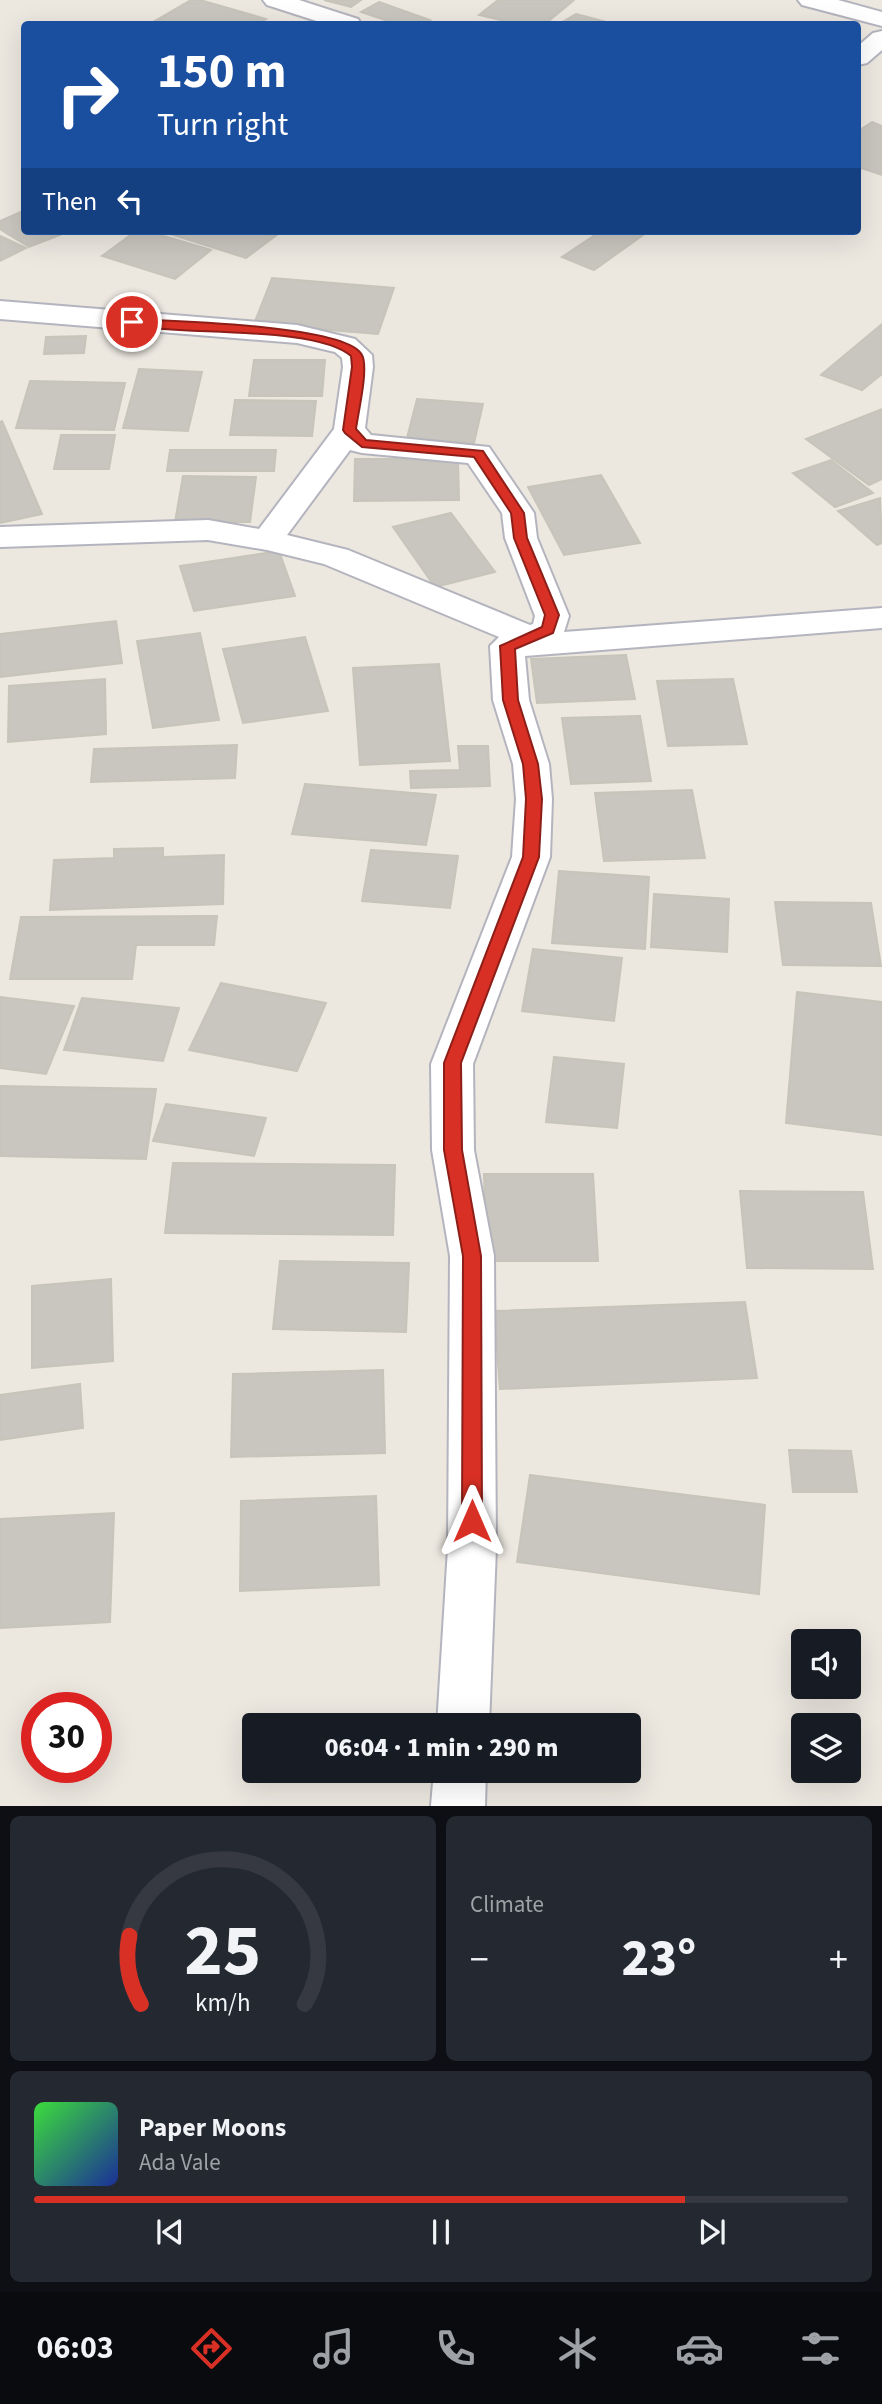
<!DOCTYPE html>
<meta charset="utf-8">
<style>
body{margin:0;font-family:"Source Sans 3",sans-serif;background:#242831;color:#f1f3f6;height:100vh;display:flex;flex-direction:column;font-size:26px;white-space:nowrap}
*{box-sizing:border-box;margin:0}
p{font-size:23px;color:#9ea1a6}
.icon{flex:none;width:38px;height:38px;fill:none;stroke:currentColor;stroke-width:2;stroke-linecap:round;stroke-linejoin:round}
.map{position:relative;height:1806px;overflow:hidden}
.details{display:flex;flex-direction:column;gap:10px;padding:10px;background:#0d0f14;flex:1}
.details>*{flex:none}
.guide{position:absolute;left:21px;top:21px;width:840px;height:214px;border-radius:7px;box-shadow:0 7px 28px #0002;background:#1a4fa0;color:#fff;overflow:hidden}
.buttons{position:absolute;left:791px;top:1629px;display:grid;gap:14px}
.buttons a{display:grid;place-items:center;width:70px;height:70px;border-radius:7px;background:#171b24;box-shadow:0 7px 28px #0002;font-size:35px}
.speed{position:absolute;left:21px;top:1692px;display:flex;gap:14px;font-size:35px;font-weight:700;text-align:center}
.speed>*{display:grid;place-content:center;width:91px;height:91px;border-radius:50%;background:#171b24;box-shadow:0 7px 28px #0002;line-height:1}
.speed .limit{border:10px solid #d22;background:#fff;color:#111}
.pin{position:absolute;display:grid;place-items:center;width:60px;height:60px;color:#fff;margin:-30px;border:4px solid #fff;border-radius:50%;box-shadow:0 2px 7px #0007}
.me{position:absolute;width:77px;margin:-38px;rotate:0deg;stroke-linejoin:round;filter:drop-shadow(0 0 5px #0008)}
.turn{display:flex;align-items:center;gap:24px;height:147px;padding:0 21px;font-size:32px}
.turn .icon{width:91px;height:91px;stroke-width:2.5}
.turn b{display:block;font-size:49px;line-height:60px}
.then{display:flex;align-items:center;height:66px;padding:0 21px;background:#0003;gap:14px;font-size:26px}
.big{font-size:52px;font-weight:800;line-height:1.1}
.details .widget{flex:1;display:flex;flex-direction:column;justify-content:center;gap:10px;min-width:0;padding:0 24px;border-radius:10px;background:#242831}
.details .dial{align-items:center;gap:0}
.dial svg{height:182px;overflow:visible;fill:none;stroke:#363941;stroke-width:7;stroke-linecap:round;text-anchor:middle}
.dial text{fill:#f1f3f6;stroke:none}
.song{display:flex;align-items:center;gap:21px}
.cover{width:84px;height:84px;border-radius:10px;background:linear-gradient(135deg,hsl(120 70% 55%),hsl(230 70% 35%))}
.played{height:7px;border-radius:4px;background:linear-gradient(90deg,#d93025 80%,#363941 80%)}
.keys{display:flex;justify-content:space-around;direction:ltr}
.heat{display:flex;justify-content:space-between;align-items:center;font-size:38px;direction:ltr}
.details .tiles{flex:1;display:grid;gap:10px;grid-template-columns:1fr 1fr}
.widget:last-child{grid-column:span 2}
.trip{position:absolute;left:242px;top:1713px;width:399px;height:70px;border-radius:7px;background:#171b24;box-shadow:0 7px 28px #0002;font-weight:800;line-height:70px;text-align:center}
.tabs{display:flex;height:112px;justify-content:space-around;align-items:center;background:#090b0e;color:#9ea1a6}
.tabs .icon{width:49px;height:49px}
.tabs .current{color:#d93025}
.tabs b{font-size:32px;color:#f1f3f6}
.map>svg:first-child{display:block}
</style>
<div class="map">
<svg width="882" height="1806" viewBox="0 0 882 1806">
<rect width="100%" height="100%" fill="#ece8e0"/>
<!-- building -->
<path fill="#c8c6be" stroke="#c7c4ba" stroke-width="2" d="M 191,0 L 200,0 L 266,19 L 258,24 L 166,24 L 155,21 Z
M 324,0 L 361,0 L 351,7 Z
M 498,0 L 566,0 L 573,1 L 545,24 L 518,24 L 479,15 Z
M 379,2 L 430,20 L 421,24 L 397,24 L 361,12 Z
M 576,14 L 614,24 L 559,24 Z
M 872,122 L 882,126 L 882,175 L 858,167 L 858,131 Z
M 23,211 L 24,231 L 55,231 L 60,235 L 29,247 L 0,229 L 0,221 Z
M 136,231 L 147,231 L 211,250 L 175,279 L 102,256 Z
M 161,231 L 282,231 L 246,258 Z
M 601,231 L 630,231 L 643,235 L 594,270 L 562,257 Z
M 0,236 L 26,248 L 0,261 Z
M 272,278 L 394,288 L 378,334 L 254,324 Z
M 882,324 L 882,374 L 862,390 L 821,375 Z
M 86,336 L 84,353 L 44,354 L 46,337 Z
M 254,360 L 325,360 L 322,396 L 249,396 Z
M 139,369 L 202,372 L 188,431 L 123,428 Z
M 30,381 L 125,383 L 114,430 L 16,428 Z
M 417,399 L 483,404 L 474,443 L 407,438 Z
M 235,400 L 316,401 L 312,436 L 230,435 Z
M 882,409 L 882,479 L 869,485 L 806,439 Z
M 2,421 L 42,514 L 0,523 L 0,422 Z
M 61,435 L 115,435 L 109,469 L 54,469 Z
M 170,450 L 276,450 L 274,471 L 167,471 Z
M 355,459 L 458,459 L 459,500 L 354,501 Z
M 831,460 L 873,493 L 835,507 L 793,473 Z
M 601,475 L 640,543 L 564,555 L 528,487 Z
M 183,476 L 256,477 L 250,522 L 175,522 Z
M 880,498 L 882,543 L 877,545 L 838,511 Z
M 451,513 L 495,572 L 435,587 L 393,527 Z
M 279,551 L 295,596 L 194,611 L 180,566 Z
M 116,621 L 122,663 L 0,677 L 0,634 Z
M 200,633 L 219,720 L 153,728 L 137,641 Z
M 305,637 L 328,711 L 243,723 L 223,649 Z
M 626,655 L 635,699 L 537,703 L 531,659 Z
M 439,664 L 450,761 L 360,765 L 353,668 Z
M 105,679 L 106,734 L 8,742 L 9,686 Z
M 733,679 L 747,744 L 668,746 L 657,681 Z
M 640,716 L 651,781 L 571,784 L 562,718 Z
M 237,745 L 235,778 L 91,782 L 94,749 Z
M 458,746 L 488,746 L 490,786 L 411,788 L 410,771 L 460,770 Z
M 305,784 L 436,795 L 426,845 L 292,834 Z
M 692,790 L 705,858 L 604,861 L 595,793 Z
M 163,848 L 163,857 L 224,855 L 223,904 L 50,910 L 54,860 L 114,858 L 114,849 Z
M 371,850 L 458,856 L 450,908 L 362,901 Z
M 559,871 L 649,877 L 645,949 L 552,943 Z
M 654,894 L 729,899 L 727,952 L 651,947 Z
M 775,902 L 871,903 L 881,966 L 783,965 Z
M 217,916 L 214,945 L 136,945 L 132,979 L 10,979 L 21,917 Z
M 533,949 L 622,958 L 614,1021 L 522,1011 Z
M 221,983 L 326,1003 L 297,1071 L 189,1050 Z
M 797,992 L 882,1002 L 882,1135 L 786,1123 Z
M 0,997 L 74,1006 L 46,1074 L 0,1068 Z
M 82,998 L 179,1008 L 163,1061 L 64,1050 Z
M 554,1057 L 624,1064 L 617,1128 L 546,1122 Z
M 0,1086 L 156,1089 L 146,1159 L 0,1156 Z
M 166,1104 L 266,1118 L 254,1156 L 153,1141 Z
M 173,1163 L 395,1165 L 393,1235 L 165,1233 Z
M 484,1174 L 593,1174 L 598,1261 L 487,1261 Z
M 740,1191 L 863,1192 L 873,1269 L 747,1268 Z
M 280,1261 L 409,1263 L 406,1332 L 273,1329 Z
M 111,1279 L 113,1361 L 32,1368 L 32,1286 Z
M 745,1302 L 757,1378 L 500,1389 L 494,1311 Z
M 383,1370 L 385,1453 L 231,1457 L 233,1374 Z
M 80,1384 L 83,1428 L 0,1440 L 0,1395 Z
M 789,1450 L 851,1451 L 857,1492 L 793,1492 Z
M 530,1475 L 765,1505 L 759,1594 L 517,1562 Z
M 376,1496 L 379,1585 L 240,1591 L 241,1501 Z
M 114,1513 L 110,1622 L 0,1628 L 0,1519 Z"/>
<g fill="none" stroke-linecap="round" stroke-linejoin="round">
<defs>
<path id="minor" d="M 263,0 L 299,0 L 358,19 L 361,24 L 326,24 L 267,5 Z
M 798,0 L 838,0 L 882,12 L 882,26 L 802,5 Z
M 882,31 L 882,50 L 867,63 L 858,65 L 858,46 L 873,33 Z
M 0,301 L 297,325 L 355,339 L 372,355 L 373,367 L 365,428 L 371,435 L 489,447 L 534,513 L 537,538 L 569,616 L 564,632 L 882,608 L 882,628 L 525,656 L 529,700 L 549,764 L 552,799 L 550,857 L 473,1064 L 474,1150 L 494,1256 L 496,1548 L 489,1726 L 437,1726 L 448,1548 L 450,1256 L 432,1150 L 431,1064 L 512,857 L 516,799 L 513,764 L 493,700 L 490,646 L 499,637 L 324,564 L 267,550 L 208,540 L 0,547 L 0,527 L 208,520 L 259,529 L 334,429 L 343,367 L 342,358 L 335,352 L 297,343 L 0,319 ZM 350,450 L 362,453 L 468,463 L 502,513 L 505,538 L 535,616 L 533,624 L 530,625 L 348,550 L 287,535 Z
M 434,1771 L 486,1771 L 485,1806 L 431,1806 Z"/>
</defs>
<!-- minor casing -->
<use href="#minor" stroke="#b4b4be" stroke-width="4"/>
<!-- minor -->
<use href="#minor" fill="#fff" fill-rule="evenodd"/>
</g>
<!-- route -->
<path fill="#d93025" stroke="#8d1f18" stroke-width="2" d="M 132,319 C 170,321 348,325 362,355 C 369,368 358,413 356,429 L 366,440 L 483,451 L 524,513 L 527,538 L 559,615 L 553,633 L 515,649 L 518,700 L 538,764 L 542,799 L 539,857 L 461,1063 L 462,1150 L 481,1256 L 482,1521 L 479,1527 L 472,1530 L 465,1527 L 462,1521 L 463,1256 L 444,1150 L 444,1063 L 523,857 L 526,799 L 523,764 L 503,700 L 500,646 L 542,627 L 545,615 L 514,538 L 511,513 L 474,457 L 362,447 L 345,433 L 343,430 L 352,367 L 351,356 C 316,325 180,336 128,325 L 128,320 Z"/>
</svg>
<div class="buttons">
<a><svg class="icon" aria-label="sound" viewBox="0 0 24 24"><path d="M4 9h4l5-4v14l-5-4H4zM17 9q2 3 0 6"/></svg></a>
<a><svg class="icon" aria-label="layers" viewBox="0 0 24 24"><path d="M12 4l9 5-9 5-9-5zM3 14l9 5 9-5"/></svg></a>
</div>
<div class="speed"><div class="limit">30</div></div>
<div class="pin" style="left:132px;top:322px;background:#d93025"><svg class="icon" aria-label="arrive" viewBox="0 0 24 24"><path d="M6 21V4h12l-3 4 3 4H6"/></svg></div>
<svg class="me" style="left:472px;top:1521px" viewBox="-20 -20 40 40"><path d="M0-17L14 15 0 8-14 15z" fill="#d93025" stroke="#fff" stroke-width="4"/></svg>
<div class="trip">06:04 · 1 min · 290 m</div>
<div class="guide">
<div class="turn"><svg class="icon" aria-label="right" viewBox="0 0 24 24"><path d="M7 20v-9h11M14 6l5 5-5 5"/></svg><div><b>150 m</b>Turn right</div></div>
<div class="then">Then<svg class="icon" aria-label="left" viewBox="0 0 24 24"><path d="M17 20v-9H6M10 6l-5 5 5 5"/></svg></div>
</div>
</div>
<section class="details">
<div class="tiles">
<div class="widget dial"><svg viewBox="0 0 100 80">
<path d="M14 69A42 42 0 1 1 86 69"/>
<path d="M14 69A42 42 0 0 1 9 39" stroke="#d93025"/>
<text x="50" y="56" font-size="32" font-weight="700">25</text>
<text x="50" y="72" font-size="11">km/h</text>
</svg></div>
<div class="widget"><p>Climate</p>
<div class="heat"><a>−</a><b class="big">23°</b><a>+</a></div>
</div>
<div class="widget">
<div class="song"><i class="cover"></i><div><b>Paper Moons</b><p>Ada Vale</p></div></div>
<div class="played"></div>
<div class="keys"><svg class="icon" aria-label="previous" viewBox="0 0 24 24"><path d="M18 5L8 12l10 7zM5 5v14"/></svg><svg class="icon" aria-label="pause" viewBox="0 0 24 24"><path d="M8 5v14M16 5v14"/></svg><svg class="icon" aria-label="next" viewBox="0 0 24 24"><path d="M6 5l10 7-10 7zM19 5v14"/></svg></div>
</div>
</div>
</section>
<nav class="tabs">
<b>06:03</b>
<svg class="icon current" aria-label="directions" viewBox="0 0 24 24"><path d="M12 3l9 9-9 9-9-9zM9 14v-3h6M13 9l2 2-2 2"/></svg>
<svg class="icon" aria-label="music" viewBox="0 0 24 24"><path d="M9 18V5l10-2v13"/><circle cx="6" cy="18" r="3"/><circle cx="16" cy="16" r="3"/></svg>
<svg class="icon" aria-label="phone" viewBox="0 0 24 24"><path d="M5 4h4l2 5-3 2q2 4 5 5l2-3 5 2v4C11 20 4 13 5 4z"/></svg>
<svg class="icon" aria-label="climate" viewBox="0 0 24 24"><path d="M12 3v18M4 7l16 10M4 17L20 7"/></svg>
<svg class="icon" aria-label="car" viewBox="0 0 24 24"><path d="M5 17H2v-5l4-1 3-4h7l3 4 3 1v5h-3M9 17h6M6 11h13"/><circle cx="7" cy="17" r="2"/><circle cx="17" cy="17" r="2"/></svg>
<svg class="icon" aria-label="filters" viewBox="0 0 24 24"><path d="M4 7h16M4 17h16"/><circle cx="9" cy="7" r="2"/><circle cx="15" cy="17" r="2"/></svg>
</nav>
